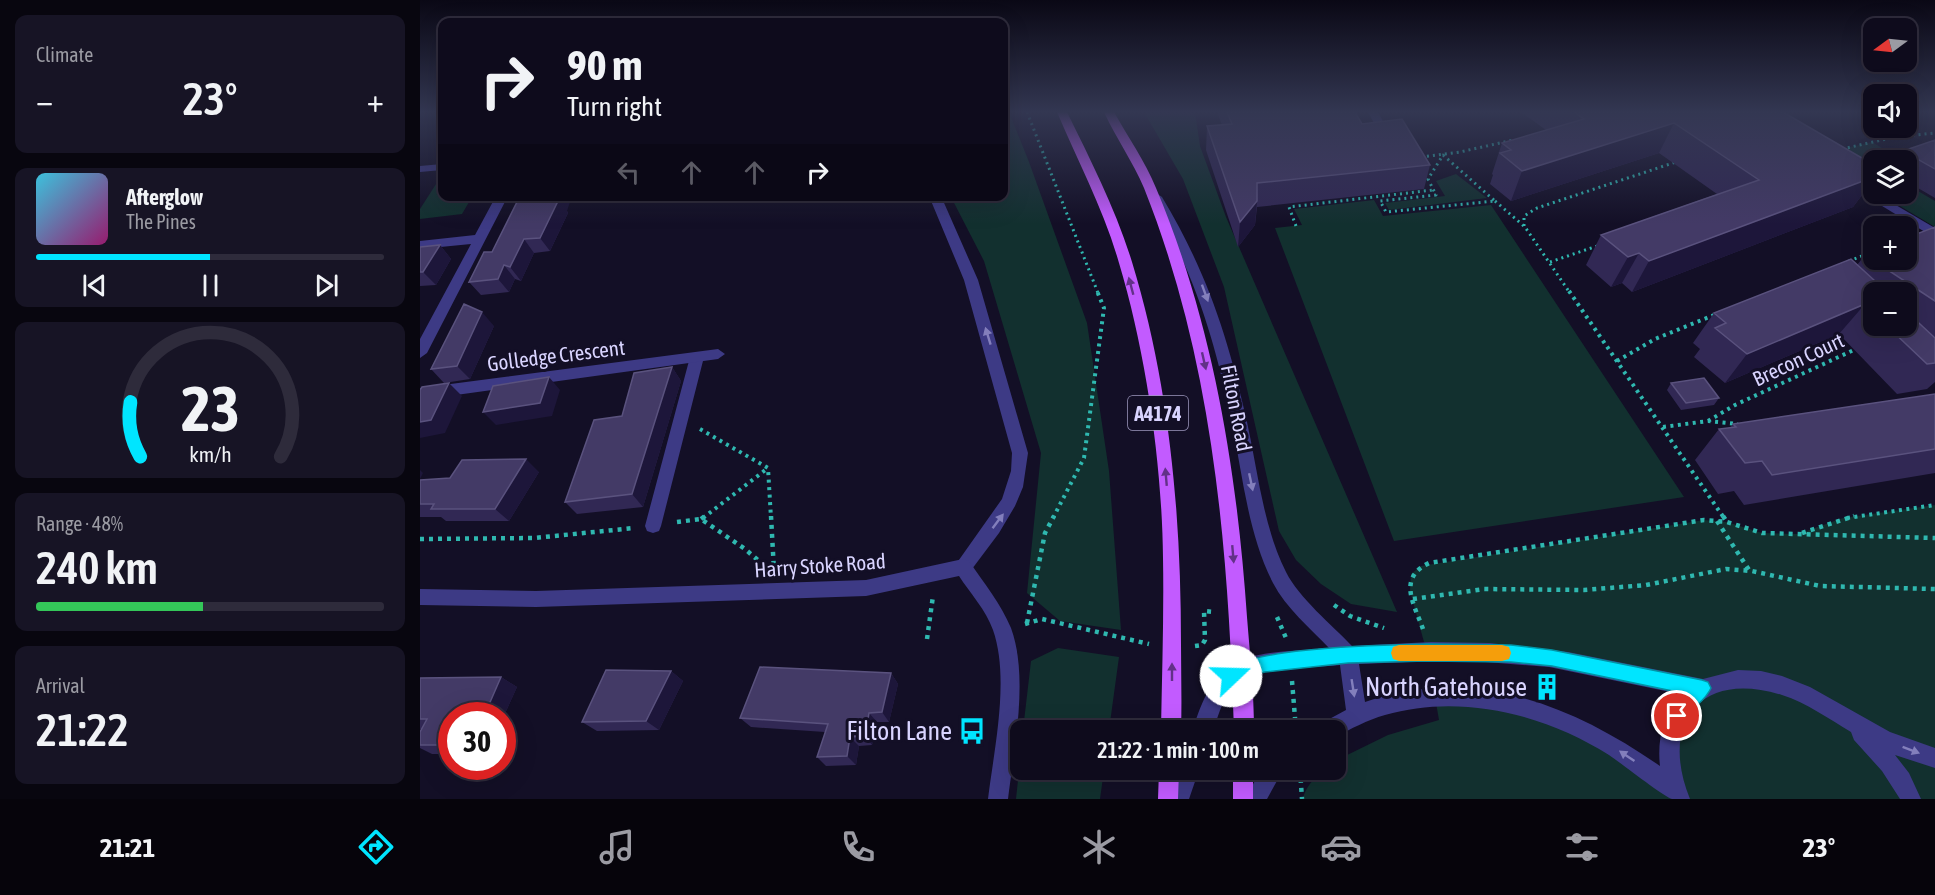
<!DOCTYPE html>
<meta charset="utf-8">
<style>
body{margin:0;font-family:"Asap Condensed",sans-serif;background:#171425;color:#f1f3f6;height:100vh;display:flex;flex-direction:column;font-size:22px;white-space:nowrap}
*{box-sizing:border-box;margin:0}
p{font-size:20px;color:#9b9ba3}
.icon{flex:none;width:33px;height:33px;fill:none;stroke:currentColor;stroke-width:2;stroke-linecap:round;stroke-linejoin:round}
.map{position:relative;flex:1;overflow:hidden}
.side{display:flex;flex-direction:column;gap:15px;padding:15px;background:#08060f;width:420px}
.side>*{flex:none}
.guide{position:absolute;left:18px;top:18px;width:570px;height:183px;border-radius:12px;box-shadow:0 6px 24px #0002,0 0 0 2px #2e2b3b;background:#0e0b1c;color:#f1f3f6;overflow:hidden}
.needle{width:39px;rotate:255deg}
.buttons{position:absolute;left:1443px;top:18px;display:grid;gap:12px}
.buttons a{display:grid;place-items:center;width:54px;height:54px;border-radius:12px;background:#0e0b1c;box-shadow:0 6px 24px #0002,0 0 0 2px #2e2b3b;font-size:30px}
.speed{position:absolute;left:18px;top:702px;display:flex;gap:12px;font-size:30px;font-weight:700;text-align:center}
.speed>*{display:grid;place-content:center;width:78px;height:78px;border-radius:50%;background:#0e0b1c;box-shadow:0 6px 24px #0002,0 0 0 2px #2e2b3b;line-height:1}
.speed .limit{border:9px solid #d22;background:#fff;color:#111}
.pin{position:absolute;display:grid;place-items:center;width:51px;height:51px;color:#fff;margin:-26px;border:3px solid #fff;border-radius:50%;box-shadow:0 2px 6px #0007}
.me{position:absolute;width:66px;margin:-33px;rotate:69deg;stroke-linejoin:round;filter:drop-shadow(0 0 4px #0008)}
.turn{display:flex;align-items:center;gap:21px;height:126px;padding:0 30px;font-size:27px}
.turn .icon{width:78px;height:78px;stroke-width:2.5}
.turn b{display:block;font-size:42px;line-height:51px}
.lanes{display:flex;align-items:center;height:57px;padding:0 30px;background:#0003;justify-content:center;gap:30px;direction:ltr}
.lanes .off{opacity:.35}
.big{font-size:45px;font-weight:600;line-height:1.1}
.side .tile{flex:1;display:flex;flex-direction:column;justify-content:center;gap:9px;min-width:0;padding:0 21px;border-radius:12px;background:#171425}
.side .dial{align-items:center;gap:0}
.dial svg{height:156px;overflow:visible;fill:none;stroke:#2e2b3b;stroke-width:7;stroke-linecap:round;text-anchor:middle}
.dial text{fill:#f1f3f6;stroke:none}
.song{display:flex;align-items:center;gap:18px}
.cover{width:72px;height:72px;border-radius:9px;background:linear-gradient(135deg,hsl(190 70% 55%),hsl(320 70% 35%))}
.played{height:6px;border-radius:3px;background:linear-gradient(90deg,#00e5ff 50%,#2e2b3b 50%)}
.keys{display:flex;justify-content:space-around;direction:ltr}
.heat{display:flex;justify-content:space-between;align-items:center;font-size:33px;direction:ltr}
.charge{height:9px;border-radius:4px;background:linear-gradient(90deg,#34c759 48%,#2e2b3b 0)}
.trip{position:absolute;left:590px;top:720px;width:336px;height:60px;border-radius:12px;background:#0e0b1c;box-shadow:0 6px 24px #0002,0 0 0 2px #2e2b3b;font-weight:600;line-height:60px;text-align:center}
.dock{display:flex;height:96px;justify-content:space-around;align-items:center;background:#06040b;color:#9b9ba3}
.dock .icon{width:42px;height:42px}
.dock .current{color:#00e5ff}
.dock b{font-size:27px;color:#f1f3f6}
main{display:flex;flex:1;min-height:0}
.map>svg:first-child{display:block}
</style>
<main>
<section class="side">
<div class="tile"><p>Climate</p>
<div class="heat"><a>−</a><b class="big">23°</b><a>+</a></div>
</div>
<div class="tile">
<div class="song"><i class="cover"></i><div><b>Afterglow</b><p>The Pines</p></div></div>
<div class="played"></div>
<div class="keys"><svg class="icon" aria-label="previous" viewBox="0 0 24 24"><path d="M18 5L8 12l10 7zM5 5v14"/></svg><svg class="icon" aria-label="pause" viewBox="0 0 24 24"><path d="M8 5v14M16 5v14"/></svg><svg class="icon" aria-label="next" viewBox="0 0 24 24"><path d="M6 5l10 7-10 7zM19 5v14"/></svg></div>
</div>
<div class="tile dial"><svg viewBox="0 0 100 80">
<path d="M14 69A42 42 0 1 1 86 69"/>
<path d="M14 69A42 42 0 0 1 9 41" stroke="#00e5ff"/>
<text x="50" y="56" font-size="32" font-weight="700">23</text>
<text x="50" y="72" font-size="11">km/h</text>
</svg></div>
<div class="tile"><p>Range · 48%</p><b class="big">240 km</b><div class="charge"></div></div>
<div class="tile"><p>Arrival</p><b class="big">21:22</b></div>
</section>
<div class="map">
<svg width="1515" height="799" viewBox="0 0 1515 799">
<rect width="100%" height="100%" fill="#130f26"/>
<!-- green -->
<path fill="#12302f" d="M 584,112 L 589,112 L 609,162 L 667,323 L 689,471 L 701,630 L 640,621 L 607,593 L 621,453 L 564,261 L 531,197 L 584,196 Z
M 724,112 L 775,112 L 780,146 L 806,217 L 977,612 L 931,604 L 901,584 L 876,560 L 859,531 L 804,287 L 763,179 Z
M 1452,142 L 1477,157 L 1466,160 L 1454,160 L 1453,165 L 1396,155 Z
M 1036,174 L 1067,198 L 969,210 L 965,203 L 1025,196 L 1016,181 Z
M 22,180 L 22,196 L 52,197 L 42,214 L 0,219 L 0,209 L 18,181 Z
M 1487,189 L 1498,191 L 1515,201 L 1515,227 L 1460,194 L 1486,194 Z
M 954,200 L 963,216 L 1071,205 L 1264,497 L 974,541 L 855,228 L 882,225 L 874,209 Z
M 1515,505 L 1515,799 L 883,799 C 885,787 895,777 904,770 L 915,770 L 915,762 L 917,760 L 968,735 L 1019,720 L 1015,697 L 1116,710 L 1254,788 L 1248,756 L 1281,689 L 1177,667 L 1007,653 L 990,591 L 991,574 L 1001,566 L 1284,520 L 1307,522 L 1342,533 L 1378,534 L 1423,518 Z
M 638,648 L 699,657 L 689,730 L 603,730 L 611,661 Z
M 600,761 L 600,770 L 684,770 L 680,799 L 596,799 Z"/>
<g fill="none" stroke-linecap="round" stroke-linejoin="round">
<!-- path-far2 -->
<path stroke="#2fb8b0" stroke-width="3" stroke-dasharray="2 4" stroke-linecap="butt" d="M 607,112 L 678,293
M 1422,149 L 1475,137 L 1515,133
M 1023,155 L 1075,201 L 966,212 L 960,201 L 1016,195 L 1008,179 Z
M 1001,157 L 1040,152 L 1093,140
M 1075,201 L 1105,227 L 1150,293
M 876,226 L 869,207 L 1013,190
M 1104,226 L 1104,216 L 1117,208 L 1256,162
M 1429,261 L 1454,251
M 1130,262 L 1180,245"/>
<!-- path-far1 -->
<path stroke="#2fb8b0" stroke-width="4" stroke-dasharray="3 4.5" stroke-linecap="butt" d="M 1149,291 L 1304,518
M 1197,361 L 1235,339 L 1294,315
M 1288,421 L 1315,405 L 1438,348
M 1243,427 L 1288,421 L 1318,424
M 280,429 L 348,468 L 351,518
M 283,518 L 348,468
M 633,518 L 664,458 L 684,308 L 677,291
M 1427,518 L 1515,505"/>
<!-- path -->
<path stroke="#2fb8b0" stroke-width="4.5" stroke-dasharray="4 5" stroke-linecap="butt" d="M 351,516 L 354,571
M 1303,516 L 1307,522
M 281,519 L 285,516
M 1297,521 L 1329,570
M 257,522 L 281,519 L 325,549 L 347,568
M 1382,533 L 1434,516
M 0,539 L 114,538 L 214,528
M 993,599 L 1064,589 L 1164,590 L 1226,585 L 1306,569 L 1332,571 L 1400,586 L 1515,589
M 914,605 L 930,616 L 964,628
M 857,617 L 866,638
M 607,623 L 625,533 L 634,516
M 605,624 L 622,619 L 729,644
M 1003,629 C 994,604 977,578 1009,563 L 1284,520 L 1307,522 L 1342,533 L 1515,538
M 507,639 L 513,596
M 775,646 L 782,645 L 785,640 L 784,611 L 795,612
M 872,681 L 876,730
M 880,770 L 882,799"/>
<!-- service -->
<path fill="#3d3a85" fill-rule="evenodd" d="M 948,112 L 958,112 L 964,123 L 963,125 L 955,125 Z
M 1454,168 L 1454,175 L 1431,184 L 1425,180 Z
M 509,196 L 521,196 L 558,280 L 608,453 L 603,487 L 595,506 L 579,533 L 549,573 L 543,575 L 537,573 L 534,567 L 582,499 L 591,471 L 592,453 L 544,280 Z
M 277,352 L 284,357 L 241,526 L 239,531 L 233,533 L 227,531 L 225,526 L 270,357 Z"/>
<!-- minor -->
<path fill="#3d3a85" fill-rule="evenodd" d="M 22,164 L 22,170 L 0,172 L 0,166 Z
M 1428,177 L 1515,228 L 1515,238 L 1424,183 L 1424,179 Z
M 736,193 L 742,197 C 787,272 808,337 827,422 C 838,472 843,526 866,572 C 879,598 912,625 932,646 L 1011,642 L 1070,643 L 1148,652 L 1283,679 L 1318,670 L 1341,671 L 1362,676 L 1390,687 L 1470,732 L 1515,748 L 1515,768 L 1475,755 L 1489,773 L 1501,799 L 1480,799 L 1462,771 L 1434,740 L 1431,732 C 1409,719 1387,703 1362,695 C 1280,669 1239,723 1270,799 C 1265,799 1258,799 1252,799 C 1244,797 1201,763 1189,755 C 1124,714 1040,693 965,715 C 947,720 931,729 915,737 L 915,730 L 899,730 L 902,723 L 926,710 L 920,665 C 888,669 830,664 810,692 C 801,703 798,717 793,730 L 773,730 C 797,646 834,655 909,648 C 890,628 866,608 853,583 C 828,534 823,477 812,424 C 795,339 774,272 730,197 ZM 1041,660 L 1129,667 L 1260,694 C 1243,713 1237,741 1240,766 C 1151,704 1052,665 945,702 L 939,664 Z
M 76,196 L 88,196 L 7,353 L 0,358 L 0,339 L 51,244 L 0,249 L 0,241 L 55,235 Z
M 298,349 L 305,354 L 298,359 L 0,400 L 0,388 Z
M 543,559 L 549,561 C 564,583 581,604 591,628 C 609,677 594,749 588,799 L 568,799 C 574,749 590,679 573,630 C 566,610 550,593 539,576 L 446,596 L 116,607 L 0,605 L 0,589 L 116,591 L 446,580 Z
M 759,770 L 779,770 L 769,799 L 749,799 Z
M 840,770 L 863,770 L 847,799 L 826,799 Z"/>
<!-- primary -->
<path fill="#c25bff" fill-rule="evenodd" d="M 637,112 L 647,112 C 671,161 696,210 712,262 C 750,386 761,516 761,644 C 761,673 762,702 761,730 L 741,730 C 742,673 744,615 743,558 C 742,463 726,353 699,263 C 684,210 658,162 637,112 Z
M 684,112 L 694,112 C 708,137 725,161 736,188 C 793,323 817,471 827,617 C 830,655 834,693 834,730 L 814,730 C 808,546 793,361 724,188 C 713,162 696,138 684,112 Z
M 739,770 L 759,770 L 758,799 L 738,799 Z
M 813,770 L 833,770 L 833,799 L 813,799 Z"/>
</g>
<!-- wall -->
<path fill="#312854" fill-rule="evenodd" d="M 797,112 L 935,112 L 942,124 L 1010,165 L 1004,189 L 837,207 L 835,225 L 818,247 L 786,150 L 787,126 L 802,125 Z
M 1101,112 L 1371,112 L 1366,114 L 1454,165 L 1454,167 L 1450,172 L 1454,177 L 1454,179 L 1433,207 L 1212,292 L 1202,283 L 1191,287 L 1166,265 L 1181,235 L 1297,194 L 1239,153 L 1091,201 L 1070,184 L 1073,175 L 1072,174 L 1082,143 L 1126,130 Z
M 1515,140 L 1515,198 L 1486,181 L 1486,160 L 1476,160 L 1483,151 Z
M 147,211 L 148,213 L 130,251 L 114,253 L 101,281 L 95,279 L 89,292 L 61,295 L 49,282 L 72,252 Z
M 1515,227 L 1515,382 L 1507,389 L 1477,394 L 1419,334 L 1305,383 L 1274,357 L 1280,349 L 1273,343 L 1294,313 L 1437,265 L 1445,255 ZM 1454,292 L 1486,292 L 1486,326 L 1454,326 Z
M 20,245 L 31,259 L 16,285 L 0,286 L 0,247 Z
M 74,326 L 50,379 L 24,383 L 11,369 Z
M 252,367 L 261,381 L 223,507 L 157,514 L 145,502 Z
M 1251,383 L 1299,398 L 1294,405 L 1261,410 L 1247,390 Z
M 1515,394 L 1515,473 L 1324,505 L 1314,491 L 1298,494 L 1275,460 L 1299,429 L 1310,428 L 1313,424 Z
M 119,472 L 89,521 L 26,521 L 21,517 L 0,517 L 0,480 Z
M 251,671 L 263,681 L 239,730 L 177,731 L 162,722 Z
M 471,673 L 478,684 L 469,722 L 457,722 L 452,745 L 439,746 L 436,765 L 406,766 L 397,757 L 405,732 L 331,727 L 320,718 Z
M 81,677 L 97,687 L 82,720 L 82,716 L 32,716 L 32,754 L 12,754 L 0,748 L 0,732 L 1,729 L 0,729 L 0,678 Z"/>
<!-- shaded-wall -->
<path fill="#1d163a" d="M 1254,123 L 1239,153 L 1091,201 L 1102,171 Z
M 1454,166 L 1443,181 L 1454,177 L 1454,179 L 1433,207 L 1212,292 L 1229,261 Z
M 138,196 L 152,196 L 147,211 L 148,213 L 130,251 L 120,238 Z
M 837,201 L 835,225 L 818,247 L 820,222 Z
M 104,239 L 114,253 L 101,281 L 90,267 Z
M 20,245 L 31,259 L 16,285 L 3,272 Z
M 1219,253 L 1202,283 L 1191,287 L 1208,257 Z
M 84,265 L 95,279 L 89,292 L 78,279 Z
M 1445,304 L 1419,334 L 1305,383 L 1327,354 Z
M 62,312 L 74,326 L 50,379 L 37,366 Z
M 252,367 L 261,381 L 223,507 L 212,494 Z
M 129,377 L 140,390 L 132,416 L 76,425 L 63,412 Z
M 29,383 L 42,396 L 25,433 L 0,438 L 0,422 Z
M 106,459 L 119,472 L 89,521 L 75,509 Z
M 0,470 L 3,473 L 0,479 Z
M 251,671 L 263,681 L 239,730 L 226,721 Z
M 471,673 L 478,684 L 469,722 L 462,712 Z
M 81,677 L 97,687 L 82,720 L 82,716 L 64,716 Z
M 449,713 L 457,722 L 452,745 L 445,736 Z
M 430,737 L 439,746 L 436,765 L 427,756 Z"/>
<!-- building -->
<path fill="#433a66" stroke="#5a527e" stroke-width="1.5" d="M 807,112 L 935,112 L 942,124 L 982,119 L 1010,165 L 837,183 L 837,201 L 820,222 L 787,126 L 812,124 Z
M 1154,112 L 1363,112 L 1454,165 L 1454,166 L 1445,169 L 1454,175 L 1454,177 L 1229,261 L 1219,253 L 1208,257 L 1181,235 L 1339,180 L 1254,123 L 1102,171 L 1080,153 L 1091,150 L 1082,143 L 1164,119 Z
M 1515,140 L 1515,169 L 1483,151 Z
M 100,196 L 138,196 L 136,200 L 139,199 L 120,238 L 104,239 L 90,267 L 84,265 L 78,279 L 49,282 L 64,252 L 72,252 Z
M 1515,227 L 1515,301 L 1445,255 L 1454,252 L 1454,260 L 1486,260 L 1486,238 Z
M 20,245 L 3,272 L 0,272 L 0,247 Z
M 1431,259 L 1467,292 L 1454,292 L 1454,312 L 1445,304 L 1327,354 L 1295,328 L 1306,323 L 1294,313 Z
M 44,304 L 62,312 L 37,366 L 11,369 Z
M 1486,311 L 1515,338 L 1515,363 L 1507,364 L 1467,326 L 1486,326 Z
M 252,367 L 212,494 L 145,502 L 174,420 L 202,416 L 214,373 Z
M 129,377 L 120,403 L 63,412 L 73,386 Z
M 1284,378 L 1299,398 L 1266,403 L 1251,383 Z
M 29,383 L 11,420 L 0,422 L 0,390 L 2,387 Z
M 1515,394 L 1515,449 L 1352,475 L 1342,461 L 1325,463 L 1299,429 L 1316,427 L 1313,424 Z
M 106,459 L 75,509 L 11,509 L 14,504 L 0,504 L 0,480 L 30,478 L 42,460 Z
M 340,667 L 471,673 L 462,712 L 449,713 L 445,736 L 430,737 L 427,756 L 397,757 L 408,724 L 320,718 Z
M 186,670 L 251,671 L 226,721 L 162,722 Z
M 81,677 L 64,716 L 32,716 L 32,745 L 0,745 L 0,732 L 7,719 L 0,719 L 0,678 Z"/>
<!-- one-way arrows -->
<defs><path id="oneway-solid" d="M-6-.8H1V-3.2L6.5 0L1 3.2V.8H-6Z" transform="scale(1.5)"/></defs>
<g fill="#623188">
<use href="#oneway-solid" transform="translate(711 286) rotate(-105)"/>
<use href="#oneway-solid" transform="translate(784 361) rotate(77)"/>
<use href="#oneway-solid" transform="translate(746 477) rotate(-95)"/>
<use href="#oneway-solid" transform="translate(813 554) rotate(85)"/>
<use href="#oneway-solid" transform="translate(752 672) rotate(-90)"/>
</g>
<g fill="#837fbc">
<use href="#oneway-solid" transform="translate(785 293) rotate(70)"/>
<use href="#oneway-solid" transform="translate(568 336) rotate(-107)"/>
<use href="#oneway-solid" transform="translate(831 482) rotate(78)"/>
<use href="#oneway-solid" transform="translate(578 521) rotate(-53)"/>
<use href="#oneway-solid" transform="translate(933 688) rotate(81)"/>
<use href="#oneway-solid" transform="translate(1491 750) rotate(21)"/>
<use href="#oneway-solid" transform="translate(1207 756) rotate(-146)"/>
</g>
<!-- sky -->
<linearGradient id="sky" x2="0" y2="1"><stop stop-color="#0a0815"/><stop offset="0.5" stop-color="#333752"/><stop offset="1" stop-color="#333752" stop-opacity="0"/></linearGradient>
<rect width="1515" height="224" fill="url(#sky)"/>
<!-- route -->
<path fill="#00e5ff" stroke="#0095a6" stroke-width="1.5" d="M 1007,644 L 1091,645 L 1132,650 L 1282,680 L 1288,682 L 1291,688 C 1285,702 1270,708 1263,722 L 1257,724 L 1251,722 L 1248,716 L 1256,698 L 1262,693 L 1132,666 L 1091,662 L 1007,661 L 928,663 L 845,672 L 825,677 L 811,685 L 804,682 L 802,676 C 815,646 973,645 1007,644 Z"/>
<!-- slow -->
<path fill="#f59e0b" d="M 979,645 L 1082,645 L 1089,647 L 1091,653 L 1089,659 L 1082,661 L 979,661 L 973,659 L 971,653 L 973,647 Z"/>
<!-- icons -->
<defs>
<symbol id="building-bare" viewBox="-9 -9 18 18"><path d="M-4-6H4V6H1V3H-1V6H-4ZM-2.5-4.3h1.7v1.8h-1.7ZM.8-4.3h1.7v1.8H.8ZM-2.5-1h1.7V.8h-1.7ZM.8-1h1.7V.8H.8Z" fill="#00e5ff" stroke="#130f26" stroke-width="2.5" paint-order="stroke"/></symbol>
<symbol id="bus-bare" viewBox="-9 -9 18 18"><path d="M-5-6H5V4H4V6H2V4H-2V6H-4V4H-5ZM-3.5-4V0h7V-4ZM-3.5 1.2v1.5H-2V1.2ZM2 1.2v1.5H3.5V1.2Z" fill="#00e5ff" stroke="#130f26" stroke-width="2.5" paint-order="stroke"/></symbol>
</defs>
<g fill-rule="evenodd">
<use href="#building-bare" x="1108" y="668" width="38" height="38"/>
<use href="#bus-bare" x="533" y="712" width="38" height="38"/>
</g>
<g text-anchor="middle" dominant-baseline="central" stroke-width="6" stroke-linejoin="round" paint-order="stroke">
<!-- shield labels -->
<rect fill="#130f26" stroke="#9e99be" stroke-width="1.5" x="708" y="396" width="60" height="34" rx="4.5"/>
<g font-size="20" font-weight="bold" fill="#d9d4ff">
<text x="738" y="413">A4174</text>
</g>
<!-- street labels -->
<g font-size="21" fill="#d9d4ff" stroke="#130f26">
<text transform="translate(136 355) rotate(-7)">Golledge Crescent</text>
<text transform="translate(1378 359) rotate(-25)">Brecon Court</text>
<text transform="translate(817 408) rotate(79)">Filton Road</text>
<text transform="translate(400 565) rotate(-4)">Harry Stoke Road</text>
</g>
<!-- near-poi labels -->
<g font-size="26" fill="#d9d4ff" stroke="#130f26" text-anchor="end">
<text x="1107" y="687">North Gatehouse</text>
<text x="532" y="731">Filton Lane</text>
</g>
</g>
</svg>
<div class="buttons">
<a><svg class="needle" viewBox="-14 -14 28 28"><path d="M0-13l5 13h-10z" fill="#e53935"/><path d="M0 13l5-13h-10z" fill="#9b9ba3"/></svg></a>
<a><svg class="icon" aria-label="sound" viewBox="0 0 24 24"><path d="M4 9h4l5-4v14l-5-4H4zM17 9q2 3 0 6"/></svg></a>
<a><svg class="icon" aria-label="layers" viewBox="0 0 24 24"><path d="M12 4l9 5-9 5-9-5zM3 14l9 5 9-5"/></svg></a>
<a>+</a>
<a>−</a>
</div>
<div class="speed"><div class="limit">30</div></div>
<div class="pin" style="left:1257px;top:716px;background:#d93025"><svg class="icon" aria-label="arrive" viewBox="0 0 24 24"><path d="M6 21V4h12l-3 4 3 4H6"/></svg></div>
<svg class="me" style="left:811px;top:676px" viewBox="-20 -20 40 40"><circle r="19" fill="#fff"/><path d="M0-13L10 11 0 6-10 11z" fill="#00e5ff"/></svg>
<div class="trip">21:22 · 1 min · 100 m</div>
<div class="guide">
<div class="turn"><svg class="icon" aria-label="right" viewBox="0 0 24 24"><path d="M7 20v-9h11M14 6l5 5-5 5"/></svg><div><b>90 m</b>Turn right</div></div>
<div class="lanes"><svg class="icon off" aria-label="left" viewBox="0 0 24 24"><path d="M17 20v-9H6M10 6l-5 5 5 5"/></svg><svg class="icon off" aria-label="ahead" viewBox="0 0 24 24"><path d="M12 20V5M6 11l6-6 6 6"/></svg><svg class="icon off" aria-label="ahead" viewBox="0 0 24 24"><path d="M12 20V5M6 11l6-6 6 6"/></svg><svg class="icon" aria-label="right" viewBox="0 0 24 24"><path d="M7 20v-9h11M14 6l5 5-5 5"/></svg></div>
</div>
</div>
</main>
<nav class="dock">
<b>21:21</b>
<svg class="icon current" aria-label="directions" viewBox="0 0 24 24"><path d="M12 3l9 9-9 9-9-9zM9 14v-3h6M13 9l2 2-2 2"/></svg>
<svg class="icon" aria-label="music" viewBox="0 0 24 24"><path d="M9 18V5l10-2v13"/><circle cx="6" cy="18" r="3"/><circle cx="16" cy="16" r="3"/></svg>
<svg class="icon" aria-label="phone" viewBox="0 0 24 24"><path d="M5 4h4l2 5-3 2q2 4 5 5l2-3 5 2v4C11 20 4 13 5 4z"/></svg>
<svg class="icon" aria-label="climate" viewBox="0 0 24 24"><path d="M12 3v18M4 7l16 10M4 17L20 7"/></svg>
<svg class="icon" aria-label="car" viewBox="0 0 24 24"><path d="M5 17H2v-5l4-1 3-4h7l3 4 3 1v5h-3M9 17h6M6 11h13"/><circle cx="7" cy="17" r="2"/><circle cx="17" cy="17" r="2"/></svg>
<svg class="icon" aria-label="filters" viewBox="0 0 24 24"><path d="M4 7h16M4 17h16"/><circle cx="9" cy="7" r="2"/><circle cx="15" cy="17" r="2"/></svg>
<b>23°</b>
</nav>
